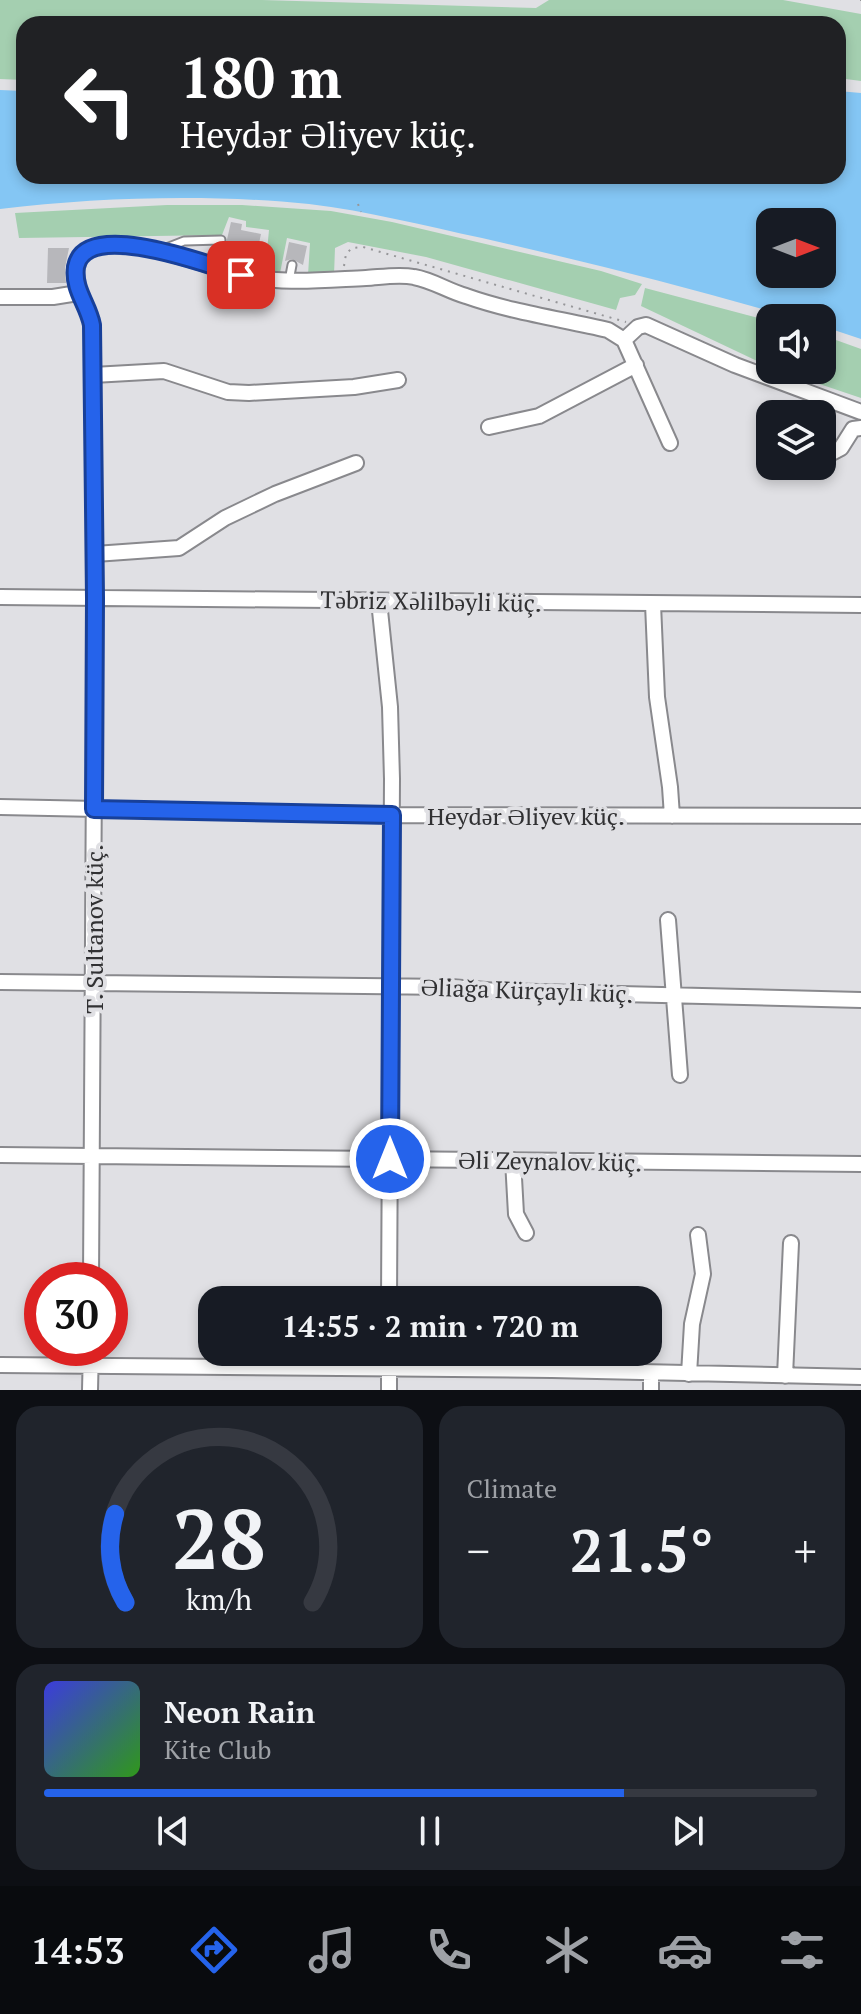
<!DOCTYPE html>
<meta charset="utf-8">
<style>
body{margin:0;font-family:"PT Serif",serif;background:#20242c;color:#f1f3f6;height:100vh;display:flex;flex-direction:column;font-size:30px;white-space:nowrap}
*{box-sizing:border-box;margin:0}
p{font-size:26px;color:#9ea1a6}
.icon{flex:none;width:44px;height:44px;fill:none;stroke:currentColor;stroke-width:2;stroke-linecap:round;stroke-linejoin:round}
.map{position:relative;height:1390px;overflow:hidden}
.side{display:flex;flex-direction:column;gap:16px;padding:16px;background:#0d0f14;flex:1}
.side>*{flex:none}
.hud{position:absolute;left:16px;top:16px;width:830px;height:168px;border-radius:24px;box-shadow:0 4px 12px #0003;background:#202124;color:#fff;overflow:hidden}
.needle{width:52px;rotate:90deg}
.tools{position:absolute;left:756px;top:208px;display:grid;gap:16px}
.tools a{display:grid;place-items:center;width:80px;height:80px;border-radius:16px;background:#171b24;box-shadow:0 4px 12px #0003;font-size:40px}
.speed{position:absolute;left:24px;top:1262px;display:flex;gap:16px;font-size:40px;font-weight:700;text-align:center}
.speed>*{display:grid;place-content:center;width:104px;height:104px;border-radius:50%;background:#171b24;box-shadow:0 4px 12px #0003;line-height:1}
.speed .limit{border:12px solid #d22;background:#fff;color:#111}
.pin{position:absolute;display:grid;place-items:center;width:68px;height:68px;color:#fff;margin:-34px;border-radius:16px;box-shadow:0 4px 12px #0006}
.me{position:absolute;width:88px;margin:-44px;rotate:0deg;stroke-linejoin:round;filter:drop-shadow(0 0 6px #0008)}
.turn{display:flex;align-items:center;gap:28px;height:168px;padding:0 32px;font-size:36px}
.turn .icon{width:104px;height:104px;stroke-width:2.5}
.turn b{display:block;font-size:56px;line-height:68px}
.big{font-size:60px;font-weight:800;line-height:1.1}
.side .widget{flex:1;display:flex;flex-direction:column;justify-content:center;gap:12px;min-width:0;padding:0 28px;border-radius:24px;background:#20242c}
.side .dial{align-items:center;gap:0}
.dial svg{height:208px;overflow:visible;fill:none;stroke:#363941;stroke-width:7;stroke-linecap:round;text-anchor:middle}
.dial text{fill:#f1f3f6;stroke:none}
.song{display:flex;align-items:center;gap:24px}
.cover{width:96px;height:96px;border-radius:12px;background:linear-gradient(135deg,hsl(240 70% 55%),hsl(110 70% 35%))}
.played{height:8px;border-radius:4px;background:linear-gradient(90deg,#2563eb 75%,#363941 75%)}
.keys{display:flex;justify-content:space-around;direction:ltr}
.heat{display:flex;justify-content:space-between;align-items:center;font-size:44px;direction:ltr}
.side .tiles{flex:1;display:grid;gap:16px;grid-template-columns:1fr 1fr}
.widget:last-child{grid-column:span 2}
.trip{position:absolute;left:198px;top:1286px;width:464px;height:80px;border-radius:24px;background:#171b24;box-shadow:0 4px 12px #0003;font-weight:800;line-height:80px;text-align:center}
.menu{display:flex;height:128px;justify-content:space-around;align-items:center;background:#090b0e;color:#9ea1a6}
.menu .icon{width:56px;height:56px}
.menu .selected{color:#2563eb}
.menu b{font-size:36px;color:#f1f3f6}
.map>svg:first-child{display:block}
</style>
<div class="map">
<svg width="861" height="1390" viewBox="0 0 861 1390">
<rect width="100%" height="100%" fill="#e0e0e4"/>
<!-- green -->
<path fill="#a4cfb0" d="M 0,0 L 262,0 L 536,8 L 549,0 L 783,0 L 861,14 L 861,81 L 838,78 L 838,24 L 24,24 L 24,80 L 0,79 Z
M 167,205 L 242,205 L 331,211 L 392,222 L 601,271 L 642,284 L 635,295 L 620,298 L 616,310 L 426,257 L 348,242 L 335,248 L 334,275 L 308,275 L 310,243 L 287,238 L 280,273 L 265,272 L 269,230 L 246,227 L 246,221 L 229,217 L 222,235 L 19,238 L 15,213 Z
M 645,288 L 770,321 L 770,367 L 641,306 Z
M 822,335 L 861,349 L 861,398 L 778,370 L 822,370 Z"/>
<!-- water -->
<path fill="#84c6f4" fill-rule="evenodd" d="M 0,90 L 24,91 L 24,176 L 838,176 L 838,91 L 861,93 L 861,339 L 822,326 L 822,318 L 794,318 C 691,288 587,262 482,238 C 425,226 368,211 309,204 C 210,194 99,197 0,209 ZM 770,222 L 822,222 L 822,274 L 770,274 Z"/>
<!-- building -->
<path fill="#b7b7bb" d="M 231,222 L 242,224 L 241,230 L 261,234 L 254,267 L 233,262 L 237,247 L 226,244 Z
M 289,242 L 307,246 L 303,265 L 292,259 L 285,261 Z
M 48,248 L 69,248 L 65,268 L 66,283 L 47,283 Z"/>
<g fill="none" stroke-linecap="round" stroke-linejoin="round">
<defs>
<path id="service" d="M 161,250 L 184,241 L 221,240
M 289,281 L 292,265"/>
<path id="minor" d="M 0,297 L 53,297 L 78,293
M 624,340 L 670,443
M 93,375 L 164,371 L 228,392 L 249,393 L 354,387 L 398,380
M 489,427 L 539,416 L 636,365
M 822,458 L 841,448 L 853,429 L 861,428
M 792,470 L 802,466
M 95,554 L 179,548 L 225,518 L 275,494 L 356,463
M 0,597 L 861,605
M 379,601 L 390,707 L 392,779 L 389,1300
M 653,604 L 657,697 L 670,787 L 672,816
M 0,807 L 392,815 L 861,816
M 668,920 L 680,1075
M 0,982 L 451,987 L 497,991 L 861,1000
M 0,1155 L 861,1164
M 513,1160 L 516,1214 L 526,1233
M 91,1280 L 95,598 L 92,325 C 88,303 60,272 85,252 C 114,229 205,265 238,274 C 280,285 323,280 366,278 C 382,277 399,274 414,277 C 432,280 448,291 466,296 C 511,312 561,319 608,330 L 624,340 L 638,327 L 646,325 L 735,365 L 861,412
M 389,1352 L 389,1390
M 0,1365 L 552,1370 L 861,1377
M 689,1374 L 692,1324 L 703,1274 L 698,1235
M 785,1376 L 791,1243
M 90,1390 L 91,1348
M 651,1390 L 651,1373"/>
</defs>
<!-- service casing -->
<use href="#service" stroke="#89898d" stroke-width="11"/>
<!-- minor casing -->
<use href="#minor" stroke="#89898d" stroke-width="18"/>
<!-- path -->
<path stroke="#969699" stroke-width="2" stroke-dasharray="2 6" stroke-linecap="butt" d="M 860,0 L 861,0
M 358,204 L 361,212
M 344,266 L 346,254 L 352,248 L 363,247 L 626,322"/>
<!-- service -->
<use href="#service" stroke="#fff" stroke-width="7"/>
<!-- minor -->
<use href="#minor" stroke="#fff" stroke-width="14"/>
</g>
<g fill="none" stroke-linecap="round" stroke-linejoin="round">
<defs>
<path id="route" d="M 241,275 C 212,266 85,217 76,267 C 73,290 88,304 92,325 L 95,598 L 94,809 L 392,815 L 390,1159"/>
</defs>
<!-- route casing -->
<use href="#route" stroke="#184099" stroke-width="20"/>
<!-- route -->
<use href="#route" stroke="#2563eb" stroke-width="14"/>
</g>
<g text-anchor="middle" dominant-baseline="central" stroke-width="8" stroke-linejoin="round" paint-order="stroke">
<!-- street labels -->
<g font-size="24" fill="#313133" stroke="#e0e0e4">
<text transform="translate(431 601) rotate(1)">Təbriz Xəlilbəyli küç.</text>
<text x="526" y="816">Heydər Əliyev küç.</text>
<text transform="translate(94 929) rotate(-90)">T. Sultanov küç.</text>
<text transform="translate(527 990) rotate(2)">Əliağa Kürçaylı küç.</text>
<text transform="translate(550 1161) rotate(1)">Əli Zeynalov küç.</text>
</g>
</g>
</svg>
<div class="tools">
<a><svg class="needle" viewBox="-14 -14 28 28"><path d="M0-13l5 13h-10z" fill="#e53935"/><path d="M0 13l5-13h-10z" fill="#9ea1a6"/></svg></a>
<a><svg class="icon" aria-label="sound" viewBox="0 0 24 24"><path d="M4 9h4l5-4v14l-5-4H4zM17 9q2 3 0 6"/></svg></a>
<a><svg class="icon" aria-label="layers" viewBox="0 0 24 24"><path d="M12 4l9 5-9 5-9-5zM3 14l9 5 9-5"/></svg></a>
</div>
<div class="speed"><div class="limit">30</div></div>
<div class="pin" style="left:241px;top:275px;background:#d93025"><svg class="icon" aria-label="arrive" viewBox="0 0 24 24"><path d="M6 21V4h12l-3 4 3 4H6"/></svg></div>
<svg class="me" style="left:390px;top:1159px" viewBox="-20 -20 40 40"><circle r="17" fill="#2563eb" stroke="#fff" stroke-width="3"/><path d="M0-11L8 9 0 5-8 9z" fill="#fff"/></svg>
<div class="trip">14:55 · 2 min · 720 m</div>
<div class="hud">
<div class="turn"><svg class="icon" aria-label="left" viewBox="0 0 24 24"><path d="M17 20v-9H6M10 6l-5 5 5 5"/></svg><div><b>180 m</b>Heydər Əliyev küç.</div></div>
</div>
</div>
<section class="side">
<div class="tiles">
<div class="widget dial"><svg viewBox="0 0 100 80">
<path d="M14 69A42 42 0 1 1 86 69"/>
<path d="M14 69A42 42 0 0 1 10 35" stroke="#2563eb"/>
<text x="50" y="56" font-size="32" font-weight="700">28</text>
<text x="50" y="72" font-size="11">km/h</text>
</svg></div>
<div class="widget"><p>Climate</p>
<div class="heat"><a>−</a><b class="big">21.5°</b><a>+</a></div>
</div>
<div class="widget">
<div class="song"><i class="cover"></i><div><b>Neon Rain</b><p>Kite Club</p></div></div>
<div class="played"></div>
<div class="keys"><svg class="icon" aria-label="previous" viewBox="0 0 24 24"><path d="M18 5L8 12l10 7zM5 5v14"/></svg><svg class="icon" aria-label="pause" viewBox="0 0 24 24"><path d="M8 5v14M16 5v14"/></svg><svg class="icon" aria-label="next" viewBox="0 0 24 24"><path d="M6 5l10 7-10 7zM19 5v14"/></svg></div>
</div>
</div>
</section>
<nav class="menu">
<b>14:53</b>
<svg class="icon selected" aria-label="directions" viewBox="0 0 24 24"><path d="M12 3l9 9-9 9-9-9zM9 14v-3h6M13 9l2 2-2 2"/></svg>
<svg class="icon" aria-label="music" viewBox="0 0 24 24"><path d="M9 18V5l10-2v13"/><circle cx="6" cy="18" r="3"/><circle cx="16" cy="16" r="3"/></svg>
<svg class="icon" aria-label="phone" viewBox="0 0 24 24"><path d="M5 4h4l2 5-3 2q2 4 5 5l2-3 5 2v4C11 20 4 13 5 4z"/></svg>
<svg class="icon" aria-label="climate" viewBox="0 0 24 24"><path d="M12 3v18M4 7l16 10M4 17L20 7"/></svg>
<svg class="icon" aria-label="car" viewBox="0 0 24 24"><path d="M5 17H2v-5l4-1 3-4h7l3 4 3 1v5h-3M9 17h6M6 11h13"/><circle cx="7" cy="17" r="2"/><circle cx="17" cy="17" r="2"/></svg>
<svg class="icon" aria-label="filters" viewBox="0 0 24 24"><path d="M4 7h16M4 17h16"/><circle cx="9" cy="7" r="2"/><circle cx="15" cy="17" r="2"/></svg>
</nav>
